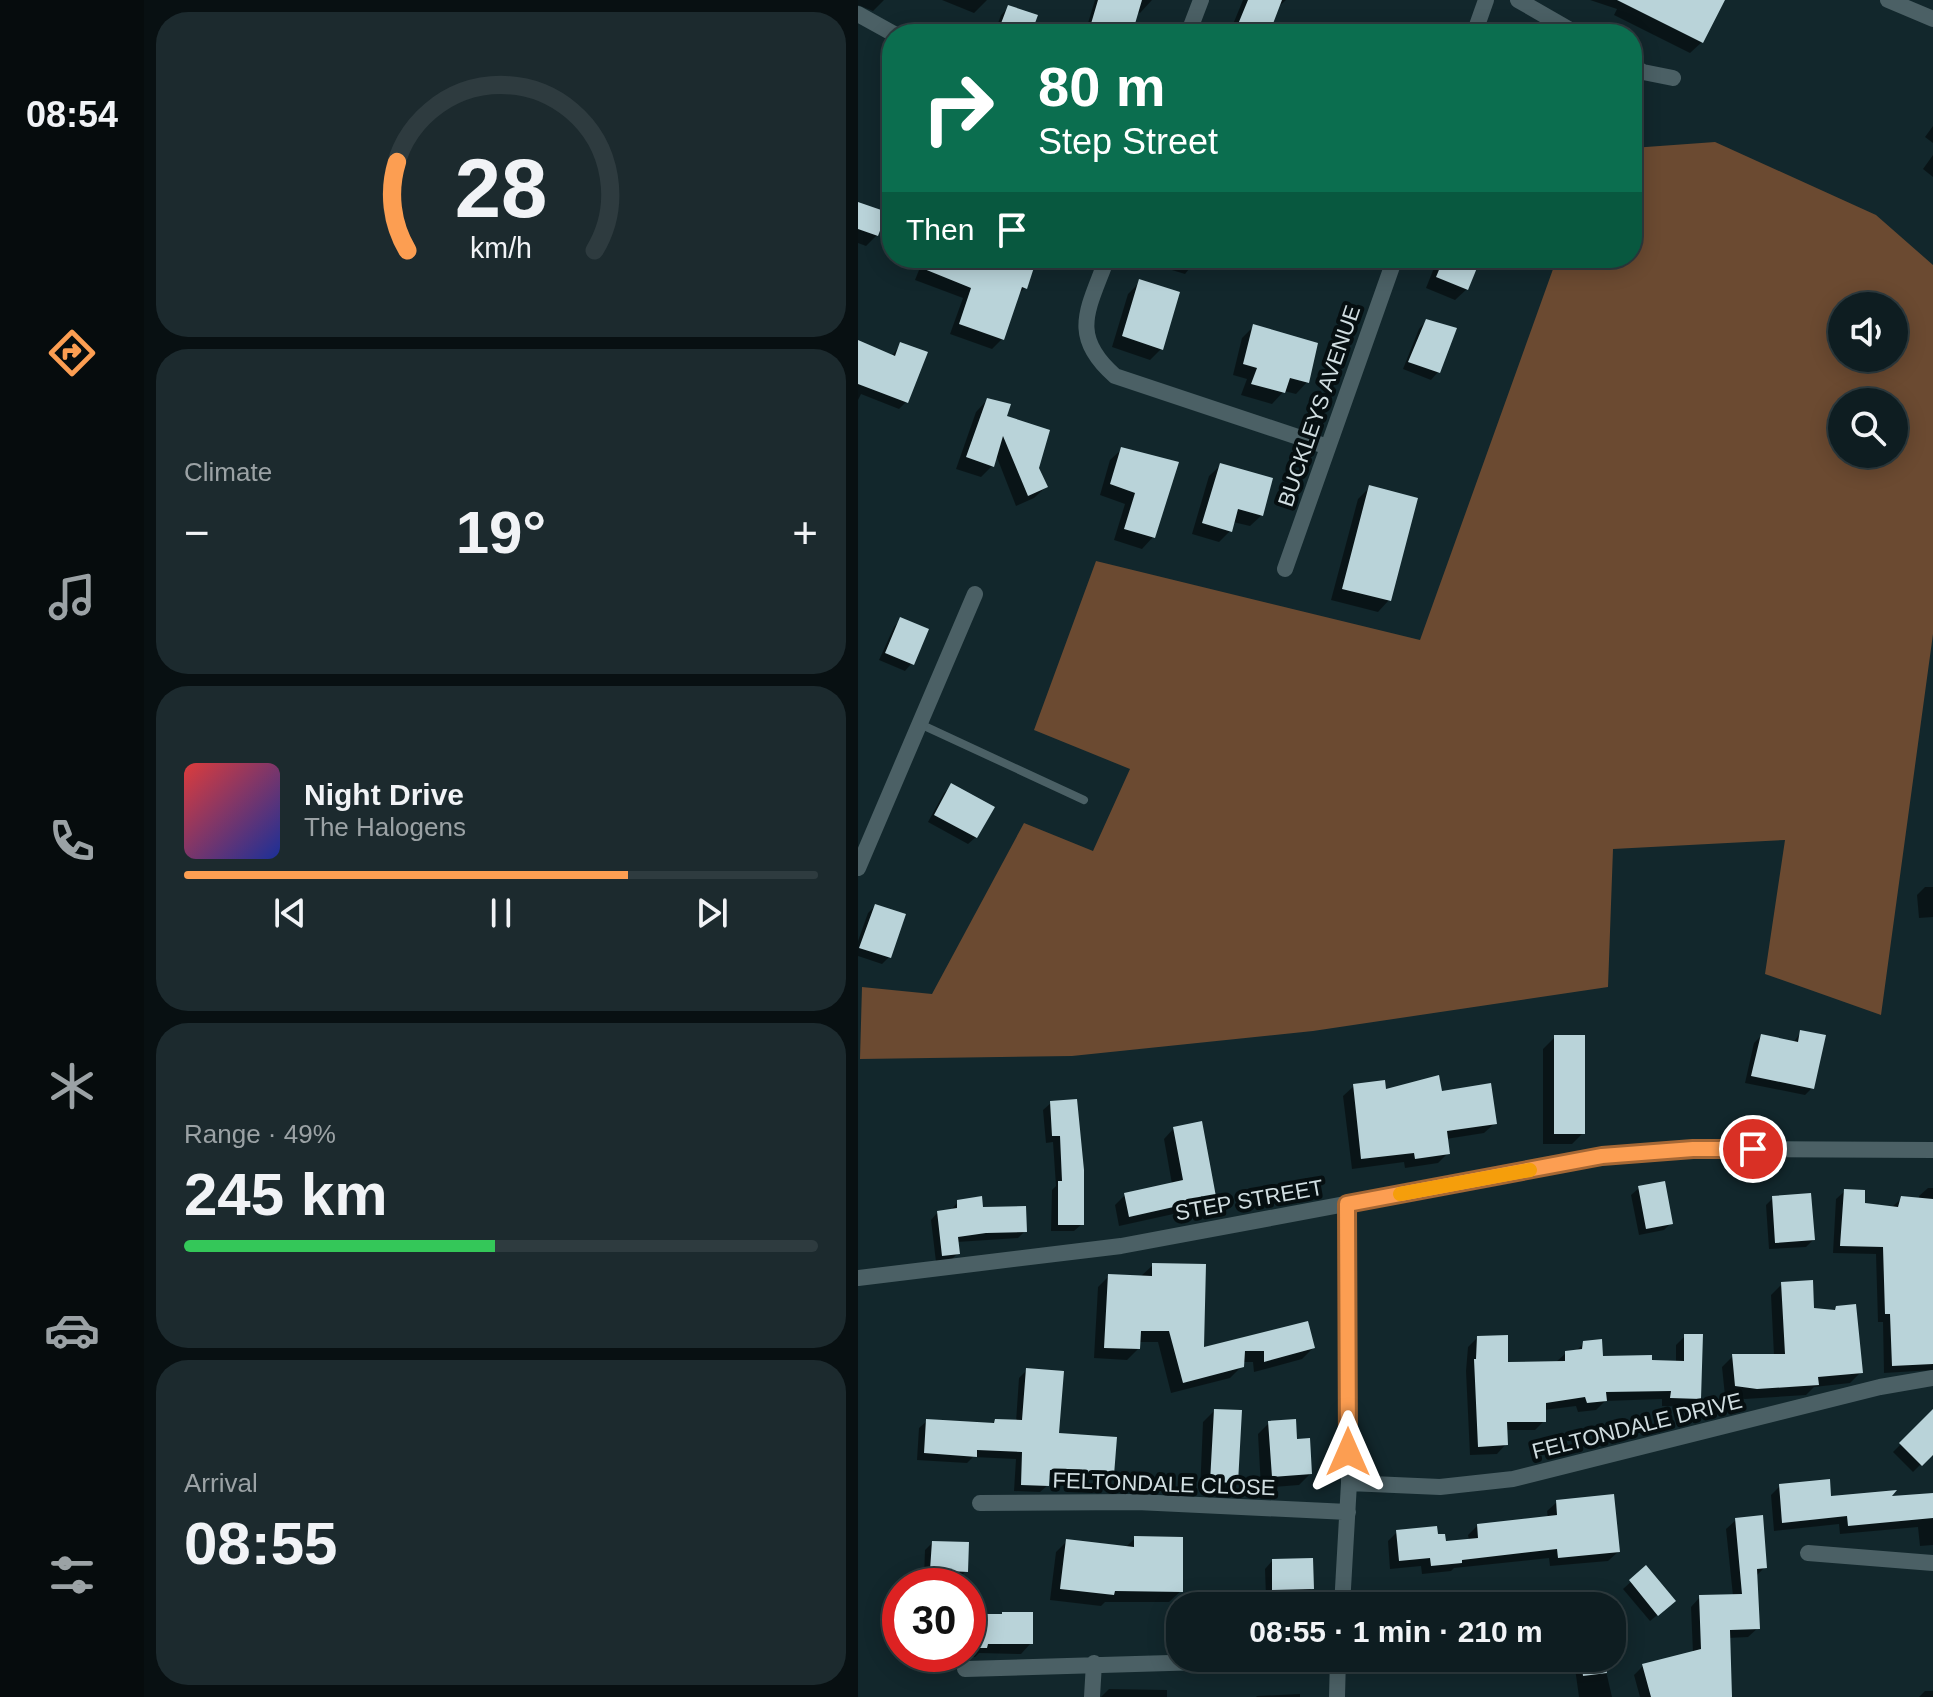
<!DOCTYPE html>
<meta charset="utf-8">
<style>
body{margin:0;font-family:Arial,sans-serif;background:#1c2a2e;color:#f1f3f6;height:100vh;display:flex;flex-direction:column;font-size:30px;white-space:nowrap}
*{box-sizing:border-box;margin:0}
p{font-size:26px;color:#9ba2a5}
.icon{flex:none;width:44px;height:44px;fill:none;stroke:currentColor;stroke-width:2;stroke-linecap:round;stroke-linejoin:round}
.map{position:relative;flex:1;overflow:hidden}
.details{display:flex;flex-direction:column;gap:12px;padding:12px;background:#081012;width:714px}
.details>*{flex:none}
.hud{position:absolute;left:24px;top:24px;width:760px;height:244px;border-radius:32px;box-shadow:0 4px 20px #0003,0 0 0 2px #2e3b3f;background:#0b6e4f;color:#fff;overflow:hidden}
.tools{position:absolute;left:970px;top:292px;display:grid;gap:16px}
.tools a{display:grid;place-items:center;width:80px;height:80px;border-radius:50%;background:#0e1d21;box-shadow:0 4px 20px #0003,0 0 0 2px #2e3b3f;font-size:40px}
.speed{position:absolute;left:24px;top:1568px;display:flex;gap:16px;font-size:40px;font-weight:700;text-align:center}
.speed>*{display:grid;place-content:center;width:104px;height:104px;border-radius:50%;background:#0e1d21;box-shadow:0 4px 20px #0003,0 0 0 2px #2e3b3f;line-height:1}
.speed .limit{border:12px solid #d22;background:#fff;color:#111}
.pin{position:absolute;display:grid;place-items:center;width:68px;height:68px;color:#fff;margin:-34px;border:4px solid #fff;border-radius:50%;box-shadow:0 2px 8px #0007}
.me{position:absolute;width:88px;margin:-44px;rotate:0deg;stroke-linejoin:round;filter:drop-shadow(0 0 6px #0008)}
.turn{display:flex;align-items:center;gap:28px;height:168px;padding:0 24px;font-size:36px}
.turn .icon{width:104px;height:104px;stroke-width:2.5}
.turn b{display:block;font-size:56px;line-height:68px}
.then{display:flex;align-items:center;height:76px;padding:0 24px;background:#0003;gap:16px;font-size:30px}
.big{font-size:60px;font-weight:600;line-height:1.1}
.details .tile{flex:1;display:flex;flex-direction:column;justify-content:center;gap:12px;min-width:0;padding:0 28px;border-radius:32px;background:#1c2a2e}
.details .dial{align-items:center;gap:0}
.dial svg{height:208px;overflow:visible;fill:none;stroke:#2e3b3f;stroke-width:7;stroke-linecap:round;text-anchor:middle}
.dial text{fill:#f1f3f6;stroke:none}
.song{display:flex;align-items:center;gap:24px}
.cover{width:96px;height:96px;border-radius:12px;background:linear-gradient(135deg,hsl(0 70% 55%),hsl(230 70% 35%))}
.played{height:8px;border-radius:4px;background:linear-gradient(90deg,#fc9e52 70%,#2e3b3f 70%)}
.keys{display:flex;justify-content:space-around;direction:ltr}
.heat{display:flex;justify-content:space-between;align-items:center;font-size:44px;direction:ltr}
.charge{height:12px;border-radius:6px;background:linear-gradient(90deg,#34c759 49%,#2e3b3f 0)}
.trip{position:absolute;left:308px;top:1592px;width:460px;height:80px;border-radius:32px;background:#0e1d21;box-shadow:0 4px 20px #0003,0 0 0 2px #2e3b3f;font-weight:600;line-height:80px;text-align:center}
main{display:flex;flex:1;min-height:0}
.tab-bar{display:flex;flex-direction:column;width:144px;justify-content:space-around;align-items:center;background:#060c0d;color:#9ba2a5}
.tab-bar .icon{width:56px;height:56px}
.tab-bar .on{color:#fc9e52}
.tab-bar b{font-size:36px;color:#f1f3f6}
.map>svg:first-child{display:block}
</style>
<main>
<nav class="tab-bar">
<b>08:54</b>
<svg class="icon on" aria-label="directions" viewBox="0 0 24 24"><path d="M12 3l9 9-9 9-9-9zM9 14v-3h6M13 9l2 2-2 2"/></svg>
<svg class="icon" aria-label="music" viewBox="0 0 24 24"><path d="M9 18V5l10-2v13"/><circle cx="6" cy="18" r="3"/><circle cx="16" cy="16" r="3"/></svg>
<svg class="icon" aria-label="phone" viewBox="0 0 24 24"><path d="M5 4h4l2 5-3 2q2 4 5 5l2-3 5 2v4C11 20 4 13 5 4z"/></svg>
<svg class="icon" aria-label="climate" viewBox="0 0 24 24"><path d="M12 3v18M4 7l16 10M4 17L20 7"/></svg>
<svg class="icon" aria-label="car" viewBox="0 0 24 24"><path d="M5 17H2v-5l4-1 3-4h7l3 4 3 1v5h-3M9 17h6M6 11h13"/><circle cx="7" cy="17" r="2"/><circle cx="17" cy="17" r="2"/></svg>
<svg class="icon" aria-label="filters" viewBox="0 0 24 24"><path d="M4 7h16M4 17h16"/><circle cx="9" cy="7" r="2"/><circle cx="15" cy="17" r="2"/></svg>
</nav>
<section class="details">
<div class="tile dial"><svg viewBox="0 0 100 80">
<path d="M14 69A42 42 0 1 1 86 69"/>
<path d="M14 69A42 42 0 0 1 10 35" stroke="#fc9e52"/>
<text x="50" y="56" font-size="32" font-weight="700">28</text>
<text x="50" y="72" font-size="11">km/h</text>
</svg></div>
<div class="tile"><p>Climate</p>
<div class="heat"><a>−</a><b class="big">19°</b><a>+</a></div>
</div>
<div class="tile">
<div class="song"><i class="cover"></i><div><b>Night Drive</b><p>The Halogens</p></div></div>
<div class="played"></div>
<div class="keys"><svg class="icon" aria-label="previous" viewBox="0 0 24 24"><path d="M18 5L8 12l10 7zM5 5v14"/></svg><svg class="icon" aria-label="pause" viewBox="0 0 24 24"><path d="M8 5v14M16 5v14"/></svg><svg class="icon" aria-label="next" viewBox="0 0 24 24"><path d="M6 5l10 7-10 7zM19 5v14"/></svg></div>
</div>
<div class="tile"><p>Range · 49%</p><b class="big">245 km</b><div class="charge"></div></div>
<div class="tile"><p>Arrival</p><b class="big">08:55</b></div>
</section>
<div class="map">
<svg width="1075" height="1697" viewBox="0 0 1075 1697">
<rect width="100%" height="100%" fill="#12272c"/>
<!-- forest -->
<path fill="#6b4a31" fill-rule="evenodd" d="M 857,142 L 1018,215 L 1075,265 L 1075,634 L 1023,1015 L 907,974 L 927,840 L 755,849 L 750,987 L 455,1031 L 214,1056 L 2,1059 L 4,987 L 74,994 L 166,823 L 235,851 L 272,769 L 176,730 L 238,561 L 562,640 L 699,258 L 774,258 L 774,148 ZM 984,306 L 1036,306 L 1036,358 L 984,358 ZM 984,402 L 1036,402 L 1036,454 L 984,454 Z"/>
<!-- shadow -->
<path fill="#0007" d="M 0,0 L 26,0 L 15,11 L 0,5 Z
M 84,0 L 129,0 L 116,13 Z
M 237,0 L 294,0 L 282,13 L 279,12 L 272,34 L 223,34 L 230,23 Z
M 385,0 L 428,0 L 418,9 L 409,34 L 371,34 Z
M 732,0 L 854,0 L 844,42 L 832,53 L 756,15 L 759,9 Z
M 150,8 L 171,34 L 136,34 L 143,15 Z
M 1075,126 L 1075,143 L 1067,137 Z
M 1075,155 L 1075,177 L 1065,169 Z
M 0,205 L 19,235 L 8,246 L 0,243 Z
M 45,258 L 96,258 L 126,269 L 131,264 L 167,288 L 159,295 L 144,339 L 134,349 L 92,334 L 105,298 L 57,280 L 63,265 Z
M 296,258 L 340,258 L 327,274 L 294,264 Z
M 580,258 L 620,258 L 609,289 L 597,300 L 568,288 Z
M 281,283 L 303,349 L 292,360 L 254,347 L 270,294 Z
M 568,321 L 580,372 L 573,380 L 545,369 L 561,329 Z
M 396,326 L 449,382 L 438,394 L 426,391 L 414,404 L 383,395 L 389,379 L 375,375 L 384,338 Z
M 0,342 L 33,357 L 43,344 L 48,402 L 41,409 L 3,394 L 0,400 Z
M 129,400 L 146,417 L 179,468 L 188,487 L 176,498 L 158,506 L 138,455 L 134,466 L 123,477 L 98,469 L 118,412 Z
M 264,449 L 295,537 L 284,549 L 256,540 L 267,504 L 242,495 L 252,460 Z
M 363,465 L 404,515 L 392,526 L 375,522 L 372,531 L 361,542 L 334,534 L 351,476 Z
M 512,487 L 531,600 L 520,612 L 473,600 L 500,499 Z
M 43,619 L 54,663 L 47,671 L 21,660 L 36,627 Z
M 93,786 L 118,837 L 110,844 L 70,822 L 86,793 Z
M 1067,887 L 1075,887 L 1075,917 L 1061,918 L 1059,895 Z
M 17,906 L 31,957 L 24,964 L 0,956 L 0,941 L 10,913 Z
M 943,1032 L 954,1088 L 947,1095 L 887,1083 L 896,1043 L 903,1036 L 935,1043 Z
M 697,1037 L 725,1133 L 714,1144 L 685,1144 L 685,1049 Z
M 496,1086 L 526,1091 L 582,1094 L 637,1123 L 626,1133 L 588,1139 L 590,1153 L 580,1163 L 547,1168 L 546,1162 L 494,1169 L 485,1096 Z
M 217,1101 L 224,1224 L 216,1231 L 193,1231 L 194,1190 L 198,1186 L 195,1142 L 188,1143 L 185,1110 L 193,1103 Z
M 316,1128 L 356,1201 L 346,1211 L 320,1216 L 320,1213 L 261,1226 L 257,1205 L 267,1195 L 314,1184 L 306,1139 Z
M 781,1188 L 813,1223 L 806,1230 L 781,1235 L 773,1195 Z
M 1070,1188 L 1075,1188 L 1075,1370 L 1026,1373 L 1025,1322 L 1020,1322 L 1018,1254 L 975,1253 L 978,1199 L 987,1191 L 1005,1205 L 1035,1206 L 1044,1198 L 1061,1200 L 1061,1196 Z
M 915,1198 L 955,1240 L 948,1247 L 911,1249 L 908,1205 Z
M 100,1202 L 124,1209 L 167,1231 L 160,1238 L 99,1242 L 100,1253 L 93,1260 L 78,1262 L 73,1220 L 80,1212 L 92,1211 Z
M 295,1265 L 344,1350 L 455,1348 L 444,1359 L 396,1372 L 395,1362 L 384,1362 L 384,1366 L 372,1378 L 313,1393 L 300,1342 L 281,1342 L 280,1349 L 269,1360 L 236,1358 L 240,1287 L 251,1276 L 282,1277 Z
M 924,1284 L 954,1310 L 974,1312 L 978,1308 L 1003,1372 L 992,1383 L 956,1387 L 948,1395 L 887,1399 L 867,1396 L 864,1367 L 875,1356 L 916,1356 L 913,1295 Z
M 827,1336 L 841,1398 L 832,1407 L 804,1406 L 804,1399 L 747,1401 L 738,1410 L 720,1412 L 718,1406 L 686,1410 L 686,1421 L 677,1430 L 647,1430 L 648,1444 L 639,1454 L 612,1455 L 608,1371 L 610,1347 L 619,1338 L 648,1364 L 698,1362 L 708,1353 L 717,1352 L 726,1343 L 743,1358 L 818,1363 L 818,1345 Z
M 169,1370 L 199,1435 L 254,1474 L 246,1481 L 190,1477 L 190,1485 L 182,1492 L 156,1491 L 158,1459 L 115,1457 L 109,1463 L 59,1460 L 61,1428 L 69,1421 L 133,1425 L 137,1421 L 158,1422 L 161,1378 Z
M 356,1411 L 378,1482 L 367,1493 L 342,1492 L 345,1422 Z
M 1075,1412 L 1075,1452 L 1055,1472 L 1035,1452 Z
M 411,1423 L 437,1441 L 452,1474 L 441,1485 L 403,1488 L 400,1434 Z
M 922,1486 L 972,1499 L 1075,1495 L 1075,1545 L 1062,1546 L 1060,1527 L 982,1534 L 981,1524 L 916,1531 L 913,1495 Z
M 699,1502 L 760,1552 L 750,1561 L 692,1566 L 691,1558 L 596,1568 L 593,1571 L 564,1574 L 563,1566 L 532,1569 L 530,1541 L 539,1532 L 578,1537 L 586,1543 L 611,1540 L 610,1535 L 619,1526 L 690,1518 L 689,1511 Z
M 878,1520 L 907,1567 L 897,1577 L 900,1628 L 890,1637 L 870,1638 L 872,1697 L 782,1697 L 776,1675 L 785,1666 L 835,1653 L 833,1607 L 842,1597 L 875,1596 L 868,1529 Z
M 277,1538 L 323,1591 L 311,1602 L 247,1602 L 243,1606 L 192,1600 L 198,1552 L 209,1541 L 267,1548 Z
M 74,1543 L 108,1571 L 101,1578 L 66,1577 L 67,1550 Z
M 414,1561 L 454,1588 L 446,1596 L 408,1597 L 407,1569 Z
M 788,1568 L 808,1608 L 792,1621 L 765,1589 Z
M 110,1615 L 173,1643 L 163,1654 L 121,1653 L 117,1657 L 60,1657 L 60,1654 L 110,1654 Z
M 719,1658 L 745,1658 L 754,1697 L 721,1697 L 716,1661 Z
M 251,1689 L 309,1690 L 309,1697 L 243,1697 Z
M 1067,1691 L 1075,1691 L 1075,1697 L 1061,1697 Z
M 442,1694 L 442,1697 L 398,1697 L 399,1696 Z"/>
<!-- building -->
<path fill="#b9d3d9" d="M 240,0 L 284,0 L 274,34 L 230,34 Z
M 390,0 L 424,0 L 411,34 L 376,34 Z
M 759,0 L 867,0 L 845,43 Z
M 150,5 L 180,15 L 173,34 L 139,34 Z
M 0,202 L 29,212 L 20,236 L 0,229 Z
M 39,258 L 102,258 L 128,268 L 132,258 L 179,258 L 169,289 L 164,287 L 146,340 L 101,324 L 113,288 Z
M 586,258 L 623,258 L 610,290 L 578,277 Z
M 281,279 L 322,292 L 305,350 L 264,336 Z
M 568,319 L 599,328 L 582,373 L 550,362 Z
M 395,324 L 460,343 L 451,383 L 432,378 L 427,393 L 393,384 L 399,368 L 385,364 Z
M 0,340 L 37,356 L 42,342 L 70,352 L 50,403 L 0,384 Z
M 129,398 L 153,404 L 149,416 L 192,430 L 181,468 L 190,487 L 170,496 L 145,436 L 136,467 L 108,457 Z
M 263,447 L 321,462 L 297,538 L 266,529 L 277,493 L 252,484 Z
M 362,463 L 415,478 L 405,516 L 380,509 L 374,532 L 344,523 Z
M 511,485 L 560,498 L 533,601 L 484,589 Z
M 42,617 L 71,629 L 56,665 L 27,653 Z
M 93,783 L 137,807 L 119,838 L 76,815 Z
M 17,904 L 48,914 L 33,958 L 1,948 Z
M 942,1030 L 968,1035 L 956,1089 L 893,1076 L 903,1034 L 940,1042 Z
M 696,1035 L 727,1035 L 727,1134 L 696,1134 Z
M 581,1075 L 584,1091 L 633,1083 L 639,1124 L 589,1131 L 592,1154 L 557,1159 L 556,1153 L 503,1159 L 495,1084 L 527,1080 L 528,1089 Z
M 219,1099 L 226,1170 L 226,1225 L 200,1225 L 200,1181 L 204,1181 L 202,1136 L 194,1136 L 192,1101 Z
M 344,1121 L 359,1202 L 330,1207 L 329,1204 L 271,1217 L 266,1193 L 325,1180 L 315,1127 Z
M 807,1181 L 815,1224 L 788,1229 L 780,1186 Z
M 986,1189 L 1007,1190 L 1007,1203 L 1040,1207 L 1043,1196 L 1075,1199 L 1075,1364 L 1034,1366 L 1032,1314 L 1027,1314 L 1025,1247 L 982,1246 Z
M 953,1193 L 957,1240 L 917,1243 L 914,1196 Z
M 124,1196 L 125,1207 L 168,1206 L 169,1232 L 128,1233 L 100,1237 L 102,1254 L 84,1256 L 79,1211 L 99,1208 L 99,1200 Z
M 294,1263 L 348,1264 L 346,1347 L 450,1321 L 457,1348 L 406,1362 L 406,1351 L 387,1351 L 386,1367 L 325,1383 L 311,1331 L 283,1331 L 282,1349 L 246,1348 L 250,1274 L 294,1276 Z
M 955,1280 L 956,1308 L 977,1310 L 978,1306 L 998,1304 L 1005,1373 L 960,1377 L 961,1385 L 899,1389 L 877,1386 L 874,1354 L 927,1354 L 923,1282 Z
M 826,1334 L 845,1334 L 843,1399 L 812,1398 L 813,1391 L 748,1392 L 749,1401 L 729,1403 L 727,1397 L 688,1403 L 688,1422 L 649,1422 L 650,1445 L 620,1447 L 616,1359 L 618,1359 L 619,1336 L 650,1335 L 650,1362 L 707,1361 L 707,1351 L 724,1349 L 725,1341 L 744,1339 L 745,1356 L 794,1355 L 794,1360 L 826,1361 Z
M 168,1368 L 206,1371 L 201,1433 L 259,1437 L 256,1475 L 192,1470 L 191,1486 L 163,1485 L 164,1452 L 119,1450 L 119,1457 L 66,1453 L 68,1419 L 136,1423 L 137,1419 L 164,1420 Z
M 356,1409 L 384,1410 L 380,1483 L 352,1482 Z
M 1075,1409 L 1075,1455 L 1064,1466 L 1041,1443 Z
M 438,1419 L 439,1439 L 452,1438 L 454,1474 L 414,1477 L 410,1421 Z
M 972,1479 L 973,1496 L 1039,1490 L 1034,1496 L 1075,1493 L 1075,1518 L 990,1526 L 989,1516 L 924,1523 L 921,1484 Z
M 756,1494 L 762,1552 L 700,1558 L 699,1549 L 604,1560 L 604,1563 L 573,1566 L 572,1558 L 541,1561 L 538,1530 L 579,1526 L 580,1534 L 587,1534 L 588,1541 L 620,1538 L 619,1524 L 699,1515 L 698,1500 Z
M 905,1515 L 909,1568 L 899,1569 L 902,1629 L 872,1630 L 874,1697 L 793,1697 L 784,1664 L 843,1649 L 841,1595 L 884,1594 L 877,1518 Z
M 276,1536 L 325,1537 L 325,1592 L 257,1591 L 256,1595 L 202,1589 L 208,1539 L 276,1547 Z
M 74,1541 L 111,1542 L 110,1572 L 72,1570 Z
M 455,1558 L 456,1589 L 414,1590 L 414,1559 Z
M 788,1565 L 818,1601 L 800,1616 L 771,1580 Z
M 144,1612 L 175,1612 L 175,1644 L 130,1644 L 129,1648 L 110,1648 L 110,1614 L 144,1614 Z
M 723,1658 L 747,1658 L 749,1673 L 725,1676 Z"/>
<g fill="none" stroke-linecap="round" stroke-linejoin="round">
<!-- lane -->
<path stroke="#4b6065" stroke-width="8" d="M 62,724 L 226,800"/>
<!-- street -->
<path stroke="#4b6065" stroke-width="16" d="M 660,0 L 719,34
M 1030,0 L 1075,19
M 0,14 L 36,34
M 330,34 L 343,0
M 616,34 L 628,0
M 774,66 L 785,72 L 815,78
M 249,258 C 231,308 210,335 257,376 L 470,447
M 427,569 L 537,258
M 0,868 L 117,594
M 0,1278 L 263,1246 L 744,1156 L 835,1149 L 1075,1150
M 491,1483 L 582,1487 L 655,1479 L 1022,1387 L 1075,1378
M 122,1503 L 279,1502 L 490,1512
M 950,1553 L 1075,1563
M 484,1606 L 491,1483 L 489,1204
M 107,1669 L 480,1658 L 479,1697
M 234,1697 L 236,1663"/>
</g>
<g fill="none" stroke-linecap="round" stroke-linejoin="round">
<defs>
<path id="route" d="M 490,1452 L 489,1204 L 744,1156 L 835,1149 L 895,1149"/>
</defs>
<!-- route casing -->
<use href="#route" stroke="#a46735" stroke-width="20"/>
<!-- route -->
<use href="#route" stroke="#fc9e52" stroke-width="14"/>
<!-- slow -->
<path stroke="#f59e0b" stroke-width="14" d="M 542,1194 L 672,1170"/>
</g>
<g text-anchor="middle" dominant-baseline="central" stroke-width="8" stroke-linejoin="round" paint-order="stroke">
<!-- street labels -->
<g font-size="22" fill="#d0dde0" stroke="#060f11">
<text transform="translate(461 406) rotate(-71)">BUCKLEYS AVENUE</text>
<text transform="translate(391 1200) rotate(-10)">STEP STREET</text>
<text transform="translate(779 1426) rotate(-14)">FELTONDALE DRIVE</text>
<text transform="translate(306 1484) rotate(2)">FELTONDALE CLOSE</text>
</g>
</g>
</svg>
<div class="tools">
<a><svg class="icon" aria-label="sound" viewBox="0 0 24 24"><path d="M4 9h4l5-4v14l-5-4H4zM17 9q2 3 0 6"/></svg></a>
<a><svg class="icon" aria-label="search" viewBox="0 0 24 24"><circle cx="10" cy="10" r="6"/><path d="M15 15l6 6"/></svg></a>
</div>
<div class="speed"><div class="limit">30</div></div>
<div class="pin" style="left:895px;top:1149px;background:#d93025"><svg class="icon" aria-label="arrive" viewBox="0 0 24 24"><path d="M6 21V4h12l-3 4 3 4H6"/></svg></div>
<svg class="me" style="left:490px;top:1452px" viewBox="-20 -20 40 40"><path d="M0-17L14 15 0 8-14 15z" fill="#fc9e52" stroke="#fff" stroke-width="4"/></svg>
<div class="trip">08:55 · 1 min · 210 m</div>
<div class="hud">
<div class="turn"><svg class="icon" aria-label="right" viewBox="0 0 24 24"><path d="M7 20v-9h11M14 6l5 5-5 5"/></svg><div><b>80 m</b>Step Street</div></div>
<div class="then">Then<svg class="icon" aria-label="arrive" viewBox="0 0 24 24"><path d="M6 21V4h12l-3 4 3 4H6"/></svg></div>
</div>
</div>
</main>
